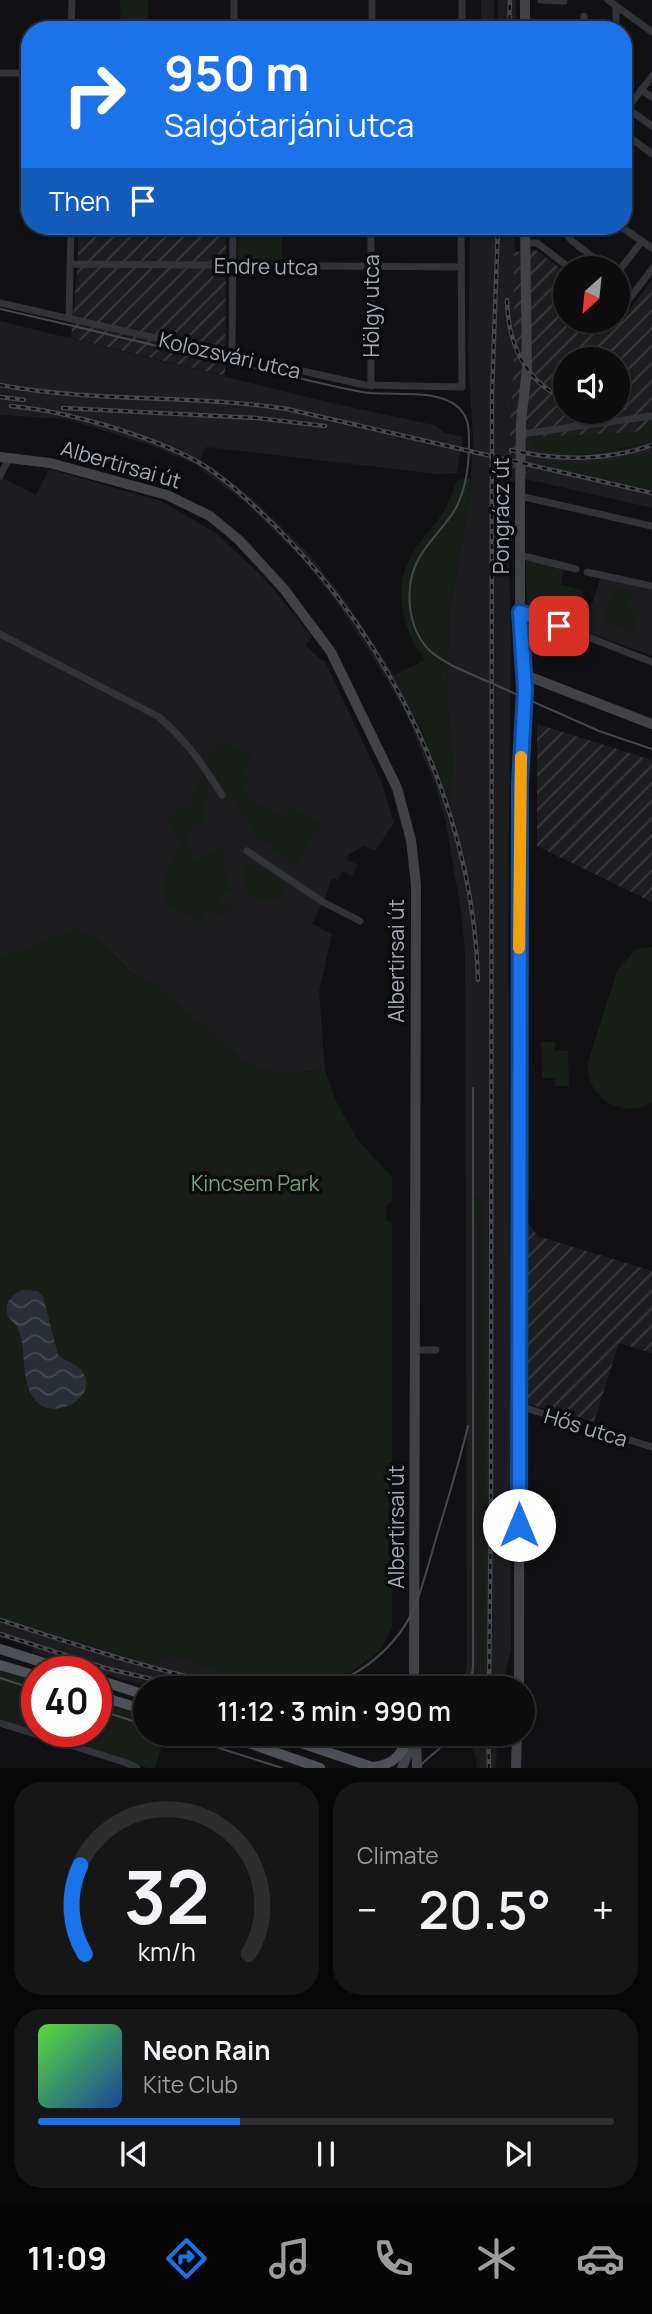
<!DOCTYPE html>
<meta charset="utf-8">
<style>
body{margin:0;font-family:Manrope,sans-serif;background:#161617;color:#f1f3f6;height:100vh;display:flex;flex-direction:column;font-size:26px;white-space:nowrap}
*{box-sizing:border-box;margin:0}
p{font-size:23px;color:#9a9c9e}
.icon{flex:none;width:38px;height:38px;fill:none;stroke:currentColor;stroke-width:2;stroke-linecap:round;stroke-linejoin:round}
.map{position:relative;height:1768px;overflow:hidden}
.sheet{display:flex;flex-direction:column;gap:14px;padding:14px;background:#070708;flex:1}
.sheet>*{flex:none}
.banner{position:absolute;left:21px;top:21px;width:611px;height:214px;border-radius:28px;box-shadow:0 2px 5px #0004,0 0 0 2px #2d2d2e;background:#1a73e8;color:#fff;overflow:hidden}
.needle{width:46px;rotate:207deg}
.controls{position:absolute;left:553px;top:256px;display:grid;gap:14px}
.controls a{display:grid;place-items:center;width:77px;height:77px;border-radius:50%;background:#0d0d0e;box-shadow:0 2px 5px #0004,0 0 0 2px #2d2d2e;font-size:35px}
.speed{position:absolute;left:21px;top:1656px;display:flex;gap:14px;font-size:35px;font-weight:700;text-align:center}
.speed>*{display:grid;place-content:center;width:91px;height:91px;border-radius:50%;background:#0d0d0e;box-shadow:0 2px 5px #0004,0 0 0 2px #2d2d2e;line-height:1}
.speed .limit{border:10px solid #d22;background:#fff;color:#111}
.pin{position:absolute;display:grid;place-items:center;width:60px;height:60px;color:#fff;margin:-30px;border-radius:14px;box-shadow:0 4px 10px #0006}
.me{position:absolute;width:77px;margin:-38px;rotate:0deg;stroke-linejoin:round;filter:drop-shadow(0 0 5px #0008)}
.turn{display:flex;align-items:center;gap:24px;height:147px;padding:0 28px;font-size:32px}
.turn .icon{width:91px;height:91px;stroke-width:2.5}
.turn b{display:block;font-size:49px;line-height:60px}
.then{display:flex;align-items:center;height:66px;padding:0 28px;background:#0003;gap:14px;font-size:26px}
.big{font-size:52px;font-weight:600;line-height:1.1}
.sheet .card{flex:1;display:flex;flex-direction:column;justify-content:center;gap:10px;min-width:0;padding:0 24px;border-radius:28px;background:#161617}
.sheet .dial{align-items:center;gap:0}
.dial svg{height:182px;overflow:visible;fill:none;stroke:#2d2d2e;stroke-width:7;stroke-linecap:round;text-anchor:middle}
.dial text{fill:#f1f3f6;stroke:none}
.song{display:flex;align-items:center;gap:21px}
.cover{width:84px;height:84px;border-radius:10px;background:linear-gradient(135deg,hsl(110 70% 55%),hsl(220 70% 35%))}
.played{height:7px;border-radius:4px;background:linear-gradient(90deg,#1a73e8 35%,#2d2d2e 35%)}
.keys{display:flex;justify-content:space-around;direction:ltr}
.heat{display:flex;justify-content:space-between;align-items:center;font-size:38px;direction:ltr}
.sheet .tiles{flex:1;display:grid;gap:14px;grid-template-columns:1fr 1fr}
.card:last-child{grid-column:span 2}
.trip{position:absolute;left:133px;top:1676px;width:402px;height:70px;border-radius:35px;background:#0d0d0e;box-shadow:0 2px 5px #0004,0 0 0 2px #2d2d2e;font-weight:600;line-height:70px;text-align:center}
.dock{display:flex;height:112px;justify-content:space-around;align-items:center;background:#050506;color:#9a9c9e}
.dock .icon{width:49px;height:49px}
.dock .active{color:#1a73e8}
.dock b{font-size:32px;color:#f1f3f6}
.map>svg:first-child{display:block}
</style>
<div class="map">
<svg width="652" height="1768" viewBox="0 0 652 1768">
<defs>
<pattern id="industrial-furrows" width="10" height="10" patternUnits="userSpaceOnUse" patternTransform="scale(1.75)"><rect width="10" height="10" fill="#1d1d20"/><path d="M-1 1l2-2M0 10L10 0M9 11l2-2" fill="none" stroke="#3b3b3e"/></pattern>
<pattern id="water-waves" width="16" height="10" patternUnits="userSpaceOnUse" patternTransform="scale(1.75)"><rect width="16" height="10" fill="#273037"/><path d="M0 5q4-4 8 0t8 0" fill="none" stroke="#434b52"/></pattern>
</defs>
<rect width="100%" height="100%" fill="#111113"/>
<!-- built -->
<path fill="#1d1d20" d="M 481,0 L 494,0 L 494,30 L 481,30 Z
M 498,0 L 516,0 L 516,30 L 498,30 Z
M 470,226 L 515,226 L 514,361 L 507,482 L 511,642 L 508,914 L 511,1648 L 503,1689 L 484,1689 L 483,1198 L 474,1197 L 479,1238 L 477,1497 L 478,1662 L 473,1689 L 464,1689 L 467,1661 L 465,951 L 461,911 L 446,823 L 436,788 L 407,716 L 387,680 L 340,607 L 303,560 L 247,504 L 196,465 L 150,445 L 66,419 L 0,415 L 0,321 L 336,404 L 434,425 L 445,433 L 463,437 L 457,473 L 437,474 L 206,447 L 200,459 L 251,497 L 309,554 L 346,601 L 394,675 L 410,705 L 443,783 L 449,813 L 453,765 L 447,701 L 449,613 L 470,498 L 473,439 L 468,355 Z
M 652,442 L 652,454 L 617,461 L 584,466 L 533,462 L 652,490 L 652,508 L 526,479 L 526,448 L 586,455 L 619,450 Z
M 49,469 L 161,501 L 216,533 L 263,577 L 312,636 L 306,646 L 321,660 L 325,661 L 382,783 L 394,823 L 375,851 L 364,846 L 349,854 L 347,860 L 358,865 L 352,876 L 342,871 L 338,880 L 332,878 L 327,893 L 312,924 L 332,934 L 319,992 L 325,1070 L 275,1074 L 245,1062 L 147,979 L 130,972 L 97,938 L 0,958 L 0,477 L 36,495 Z
M 600,578 L 652,590 L 652,656 L 584,631 Z
M 0,1618 L 148,1664 L 173,1655 L 275,1689 L 171,1689 L 145,1681 L 138,1684 L 32,1652 L 33,1647 L 0,1637 Z
M 484,1734 L 497,1734 L 496,1768 L 484,1768 Z"/>
<!-- industrial -->
<path fill="url(#industrial-furrows)" fill-rule="evenodd" d="M 78,226 L 226,226 L 225,376 L 71,338 L 78,261 Z
M 536,250 L 565,272 L 565,320 L 618,320 L 618,311 L 625,316 L 652,280 L 652,426 L 635,432 L 531,447 L 526,449 L 526,479 L 507,482 L 514,361 L 514,252 ZM 565,359 L 618,359 L 618,411 L 565,411 Z
M 537,724 L 652,760 L 652,902 L 537,846 Z
M 528,1223 L 538,1236 L 652,1271 L 652,1353 L 619,1343 L 594,1422 L 528,1404 Z"/>
<!-- green -->
<path fill="#171e18" d="M 120,0 L 148,0 L 148,30 L 121,30 Z
M 238,226 L 282,226 L 282,260 L 238,260 Z
M 652,426 L 652,442 L 586,455 L 526,448 L 531,446 L 533,437 L 635,432 Z
M 652,454 L 652,490 L 526,461 L 584,466 Z
M 470,478 L 470,499 L 449,613 L 447,701 L 453,765 L 450,817 C 440,767 418,720 394,675 L 425,660 C 403,633 393,590 410,558 C 420,539 438,524 447,505 C 451,497 454,488 457,480 Z
M 526,559 L 564,568 L 561,585 L 583,590 L 579,605 L 557,599 L 553,611 L 563,615 L 559,625 L 527,613 Z
M 613,587 L 632,592 L 627,609 L 638,612 L 632,632 L 603,621 Z
M 224,742 L 252,755 L 242,777 L 247,780 L 245,796 L 285,818 L 290,807 L 321,822 L 297,867 L 289,859 L 273,851 L 271,844 L 259,839 L 206,760 Z
M 204,773 L 213,792 L 209,792 L 205,796 L 206,813 L 204,821 L 190,829 L 188,836 L 192,858 L 198,860 C 205,855 212,848 222,850 L 226,876 L 232,891 L 230,893 L 218,894 L 219,903 L 232,904 L 224,919 L 205,910 L 200,921 C 191,916 176,912 169,905 C 153,888 175,857 183,841 L 174,831 L 169,818 L 183,808 L 189,808 Z
M 245,864 C 262,867 274,872 286,886 L 280,899 C 267,905 245,898 243,882 C 243,876 244,869 245,864 Z
M 77,929 L 97,938 L 129,972 L 147,979 L 245,1062 L 275,1074 L 325,1070 L 335,1099 L 357,1139 L 392,1177 L 392,1201 L 387,1205 L 386,1219 L 392,1224 L 392,1627 L 381,1650 L 351,1672 L 293,1689 L 275,1689 L 173,1655 L 148,1664 L 0,1618 L 0,958 Z
M 652,947 L 652,1103 C 621,1120 585,1097 588,1062 L 617,971 L 633,952 L 641,948 Z
M 555,1042 L 555,1051 L 568,1051 L 569,1086 L 555,1086 L 555,1078 L 542,1078 L 541,1042 Z
M 473,1197 L 483,1197 L 484,1689 L 473,1689 L 478,1662 L 477,1497 L 479,1238 Z
M 0,1670 L 37,1682 L 37,1731 L 96,1731 L 96,1701 L 145,1716 L 145,1734 L 166,1734 L 155,1768 L 148,1768 L 0,1722 Z
M 454,1734 L 484,1734 L 484,1768 L 477,1768 C 476,1754 474,1747 461,1741 L 447,1745 Z"/>
<!-- water -->
<path fill="url(#water-waves)" d="M 23,1290 L 37,1291 L 43,1296 L 58,1355 C 65,1361 75,1363 81,1370 C 102,1396 54,1423 35,1400 C 19,1380 28,1346 17,1327 C 16,1325 11,1320 10,1319 C 1,1306 11,1294 23,1290 Z"/>
<g fill="none" stroke-linecap="round" stroke-linejoin="round">
<!-- street -->
<path stroke="#323338" stroke-width="7" d="M 372,0 L 372,30
M 541,0 L 564,1
M 608,0 L 652,32
M 616,6 L 616,30
M 71,30 L 72,0
M 234,30 L 234,0
M 462,30 L 462,0
M 584,30 L 584,16
M 0,73 L 30,73
M 641,90 L 652,97
M 623,96 L 631,103
M 627,108 L 652,126
M 623,114 L 652,76
M 623,132 L 652,154
M 560,226 L 572,241 L 607,268
M 620,226 L 652,248
M 525,243 L 537,243 L 570,268
M 71,264 L 461,267
M 618,272 L 642,241
M 0,303 L 365,385 L 462,387 L 461,226
M 618,303 L 623,307 L 652,269
M 69,318 L 71,226
M 232,356 L 233,226
M 371,386 L 371,226
M 521,434 L 652,416
M 0,476 L 9,458
M 520,496 L 652,526
M 520,555 L 576,569
M 587,572 L 652,586
M 520,612 L 559,626
M 570,630 L 652,662
M 0,634 L 159,717 C 186,740 204,766 222,795
M 247,851 L 323,902 L 360,921
M 415,1350 L 436,1350
M 519,1406 L 652,1447
M 0,1723 L 127,1763 L 137,1768"/>
<!-- secondary -->
<path stroke="#404248" stroke-width="10" d="M 525,0 L 525,30
M 0,457 L 50,463 L 167,495 L 210,516 L 239,540 L 284,589 L 331,652 L 397,788 L 411,840 L 416,885 L 414,1689
M 525,675 L 652,724
M 519,1689 L 520,784 L 525,690 L 520,612 L 520,496 L 521,422 L 527,369 L 525,226
M 416,1737 L 417,1768
M 402,1768 L 411,1745 L 412,1734
M 516,1768 L 517,1734"/>
<!-- primary -->
<path stroke="#4e5057" stroke-width="10" d="M 0,1649 L 70,1671
M 0,1665 L 37,1676
M 96,1679 L 145,1695
M 96,1695 L 145,1710
M 223,1734 L 320,1768
M 274,1734 L 375,1768
M 251,1739 L 260,1741 L 265,1734
M 373,1767 C 393,1765 404,1754 408,1734"/>
<!-- tram -->
<path stroke="#45474d" stroke-width="2" d="M 0,309 C 88,329 175,351 263,370 C 296,377 329,386 362,392 C 391,397 437,387 459,408 C 469,418 469,429 469,442 C 469,464 467,484 458,504 C 448,525 428,540 418,560 C 404,587 407,627 429,650 C 436,657 446,662 455,667 L 599,731 L 652,749
M 0,1678 L 37,1690
M 315,1689 C 358,1679 398,1647 415,1606 C 424,1583 430,1559 437,1535 C 448,1499 459,1463 468,1426
M 470,1689 L 473,1667 L 473,1088
M 96,1709 L 145,1725
M 175,1734 L 282,1768
M 417,1768 L 440,1748 L 451,1734"/>
<defs>
<path id="rail" d="M 509,30 L 510,0
M 507,300 C 508,343 524,381 565,399
M 0,385 C 95,403 192,394 287,409 L 652,493
M 0,397 L 24,400
M 11,406 C 66,411 149,435 198,462 C 227,479 251,503 275,526 C 394,644 473,812 478,980
M 63,408 L 257,418 L 325,426
M 618,408 L 624,408
M 511,450 C 557,461 607,461 652,445
M 0,1620 C 82,1647 162,1674 247,1689
M 0,1634 L 105,1668 L 164,1682
M 489,1689 L 491,1498 L 492,394 L 498,226
M 488,1734 L 489,1768"/>
</defs>
<!-- rail casing -->
<use href="#rail" stroke="#45474d" stroke-width="4.5"/>
<!-- rail -->
<use href="#rail" stroke="#0c0c0e" stroke-width="2" stroke-dasharray="5" stroke-linecap="butt"/>
</g>
<g fill="none" stroke-linecap="round" stroke-linejoin="round">
<defs>
<path id="route" d="M 519,1525 L 520,784 L 525,690 L 520,612 L 559,626"/>
</defs>
<!-- route casing -->
<use href="#route" stroke="#114b97" stroke-width="18"/>
<!-- route -->
<use href="#route" stroke="#1a73e8" stroke-width="12"/>
<!-- slow -->
<path stroke="#f59e0b" stroke-width="12" d="M 519,948 L 521,757"/>
</g>
<g text-anchor="middle" dominant-baseline="central" stroke-width="7" stroke-linejoin="round" paint-order="stroke">
<!-- street labels -->
<g font-size="21" fill="#a2a8b4" stroke="#0c0c0e">
<text transform="translate(266 266) rotate(1)">Endre utca</text>
<text transform="translate(371 306) rotate(-90)">Hölgy utca</text>
<text transform="translate(230 355) rotate(13)">Kolozsvári utca</text>
<text transform="translate(121 464) rotate(16)">Albertirsai út</text>
<text transform="translate(501 516) rotate(-90)">Pongrácz út</text>
<text transform="translate(396 961) rotate(-90)">Albertirsai út</text>
<text transform="translate(586 1427) rotate(17)">Hős utca</text>
<text transform="translate(396 1527) rotate(-90)">Albertirsai út</text>
</g>
<!-- park labels -->
<g font-size="21" fill="#78a07a" stroke="#0c0c0e">
<text x="255" y="1183">Kincsem Park</text>
</g>
</g>
</svg>
<div class="controls">
<a><svg class="needle" viewBox="-14 -14 28 28"><path d="M0-13l5 13h-10z" fill="#e53935"/><path d="M0 13l5-13h-10z" fill="#9a9c9e"/></svg></a>
<a><svg class="icon" aria-label="sound" viewBox="0 0 24 24"><path d="M4 9h4l5-4v14l-5-4H4zM17 9q2 3 0 6"/></svg></a>
</div>
<div class="speed"><div class="limit">40</div></div>
<div class="pin" style="left:559px;top:626px;background:#d93025"><svg class="icon" aria-label="arrive" viewBox="0 0 24 24"><path d="M6 21V4h12l-3 4 3 4H6"/></svg></div>
<svg class="me" style="left:519px;top:1525px" viewBox="-20 -20 40 40"><circle r="19" fill="#fff"/><path d="M0-13L10 11 0 6-10 11z" fill="#1a73e8"/></svg>
<div class="trip">11:12 · 3 min · 990 m</div>
<div class="banner">
<div class="turn"><svg class="icon" aria-label="right" viewBox="0 0 24 24"><path d="M7 20v-9h11M14 6l5 5-5 5"/></svg><div><b>950 m</b>Salgótarjáni utca</div></div>
<div class="then">Then<svg class="icon" aria-label="arrive" viewBox="0 0 24 24"><path d="M6 21V4h12l-3 4 3 4H6"/></svg></div>
</div>
</div>
<section class="sheet">
<div class="tiles">
<div class="card dial"><svg viewBox="0 0 100 80">
<path d="M14 69A42 42 0 1 1 86 69"/>
<path d="M14 69A42 42 0 0 1 12 30" stroke="#1a73e8"/>
<text x="50" y="56" font-size="32" font-weight="700">32</text>
<text x="50" y="72" font-size="11">km/h</text>
</svg></div>
<div class="card"><p>Climate</p>
<div class="heat"><a>−</a><b class="big">20.5°</b><a>+</a></div>
</div>
<div class="card">
<div class="song"><i class="cover"></i><div><b>Neon Rain</b><p>Kite Club</p></div></div>
<div class="played"></div>
<div class="keys"><svg class="icon" aria-label="previous" viewBox="0 0 24 24"><path d="M18 5L8 12l10 7zM5 5v14"/></svg><svg class="icon" aria-label="pause" viewBox="0 0 24 24"><path d="M8 5v14M16 5v14"/></svg><svg class="icon" aria-label="next" viewBox="0 0 24 24"><path d="M6 5l10 7-10 7zM19 5v14"/></svg></div>
</div>
</div>
</section>
<nav class="dock">
<b>11:09</b>
<svg class="icon active" aria-label="directions" viewBox="0 0 24 24"><path d="M12 3l9 9-9 9-9-9zM9 14v-3h6M13 9l2 2-2 2"/></svg>
<svg class="icon" aria-label="music" viewBox="0 0 24 24"><path d="M9 18V5l10-2v13"/><circle cx="6" cy="18" r="3"/><circle cx="16" cy="16" r="3"/></svg>
<svg class="icon" aria-label="phone" viewBox="0 0 24 24"><path d="M5 4h4l2 5-3 2q2 4 5 5l2-3 5 2v4C11 20 4 13 5 4z"/></svg>
<svg class="icon" aria-label="climate" viewBox="0 0 24 24"><path d="M12 3v18M4 7l16 10M4 17L20 7"/></svg>
<svg class="icon" aria-label="car" viewBox="0 0 24 24"><path d="M5 17H2v-5l4-1 3-4h7l3 4 3 1v5h-3M9 17h6M6 11h13"/><circle cx="7" cy="17" r="2"/><circle cx="17" cy="17" r="2"/></svg>
</nav>
